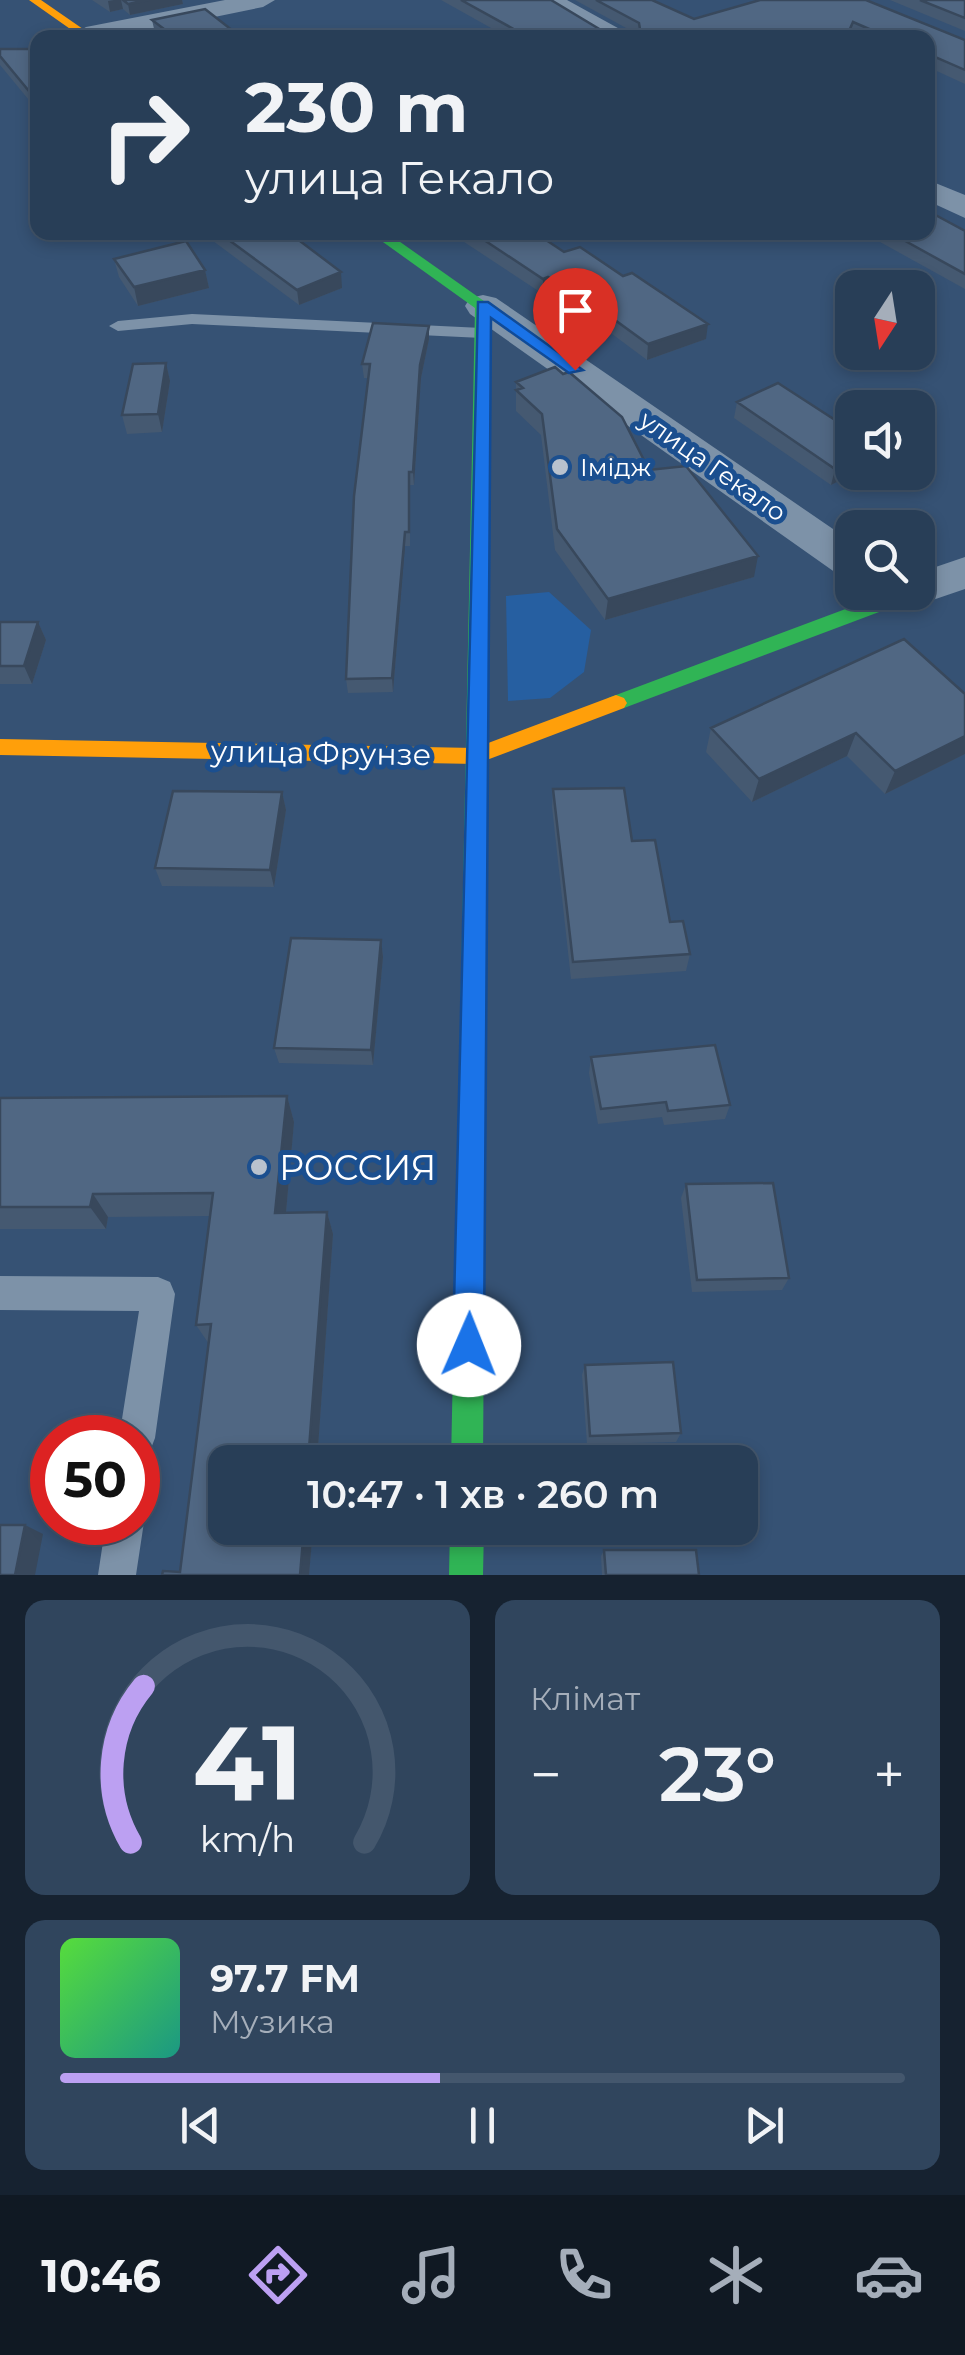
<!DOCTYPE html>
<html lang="uk">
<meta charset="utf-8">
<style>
body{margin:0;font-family:Montserrat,sans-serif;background:#30455d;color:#f1f3f6;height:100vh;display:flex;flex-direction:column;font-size:38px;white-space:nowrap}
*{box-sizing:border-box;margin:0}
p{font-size:32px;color:#a5aeba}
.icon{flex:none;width:55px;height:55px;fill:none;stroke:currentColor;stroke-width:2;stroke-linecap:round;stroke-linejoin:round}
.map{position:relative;height:1575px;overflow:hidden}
.side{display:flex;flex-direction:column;gap:25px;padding:25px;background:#162230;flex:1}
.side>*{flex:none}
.banner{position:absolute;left:30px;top:30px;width:905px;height:210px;border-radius:20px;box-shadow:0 5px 15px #0003,0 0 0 2px #44576d;background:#283e57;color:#f1f3f6;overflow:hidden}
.needle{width:65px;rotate:192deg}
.fabs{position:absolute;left:835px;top:270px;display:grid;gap:20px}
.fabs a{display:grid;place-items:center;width:100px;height:100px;border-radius:20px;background:#283e57;box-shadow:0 5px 15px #0003,0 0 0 2px #44576d;font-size:50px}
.speed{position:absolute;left:30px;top:1415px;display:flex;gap:20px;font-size:50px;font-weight:700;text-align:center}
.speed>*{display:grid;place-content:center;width:130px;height:130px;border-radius:50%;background:#283e57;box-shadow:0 5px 15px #0003,0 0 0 2px #44576d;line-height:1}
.speed .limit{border:15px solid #d22;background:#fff;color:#111}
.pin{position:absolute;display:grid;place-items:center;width:85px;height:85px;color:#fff;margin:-102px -42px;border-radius:50% 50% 50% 0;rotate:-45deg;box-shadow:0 0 10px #0007}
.pin .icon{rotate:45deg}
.me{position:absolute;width:110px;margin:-55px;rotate:1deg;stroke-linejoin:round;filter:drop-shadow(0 0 8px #0008)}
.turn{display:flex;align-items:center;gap:35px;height:210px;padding:0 50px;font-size:45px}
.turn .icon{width:130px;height:130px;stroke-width:2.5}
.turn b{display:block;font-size:70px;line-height:85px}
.big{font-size:75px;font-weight:600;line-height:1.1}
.side .widget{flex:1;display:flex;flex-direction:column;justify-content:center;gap:15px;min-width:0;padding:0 35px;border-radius:20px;background:#30455d}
.side .dial{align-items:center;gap:0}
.dial svg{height:260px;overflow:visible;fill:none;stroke:#44576d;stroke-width:7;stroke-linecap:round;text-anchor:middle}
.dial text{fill:#f1f3f6;stroke:none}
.song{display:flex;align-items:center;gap:30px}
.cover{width:120px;height:120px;border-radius:15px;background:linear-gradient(135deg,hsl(110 70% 55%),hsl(170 70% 35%))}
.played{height:10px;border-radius:5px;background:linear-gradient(90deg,#bca0f2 45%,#44576d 45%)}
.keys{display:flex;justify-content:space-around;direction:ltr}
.heat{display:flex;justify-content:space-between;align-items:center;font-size:55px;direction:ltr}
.side .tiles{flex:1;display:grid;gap:25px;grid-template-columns:1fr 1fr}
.widget:last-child{grid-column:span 2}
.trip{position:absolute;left:208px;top:1445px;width:550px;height:100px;border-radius:20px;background:#283e57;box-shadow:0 5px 15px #0003,0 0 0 2px #44576d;font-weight:600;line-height:100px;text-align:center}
.menu{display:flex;height:160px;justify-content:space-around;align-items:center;background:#101923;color:#a5aeba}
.menu .icon{width:70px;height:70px}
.menu .current{color:#bca0f2}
.menu b{font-size:45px;color:#f1f3f6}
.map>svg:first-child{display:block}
</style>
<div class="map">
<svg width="965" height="1575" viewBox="0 0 965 1575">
<rect width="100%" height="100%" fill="#365274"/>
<!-- green -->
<path fill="#265fa1" d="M 549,592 L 591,630 L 584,672 L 550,698 L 508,701 L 506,596 Z"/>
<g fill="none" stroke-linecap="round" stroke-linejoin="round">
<!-- lane -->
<path fill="#7d92a8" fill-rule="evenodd" d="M 192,314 L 482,328 L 491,333 L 482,338 L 192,324 L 118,331 L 109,326 L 118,321 Z
M 0,1276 L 158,1277 L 170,1282 L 175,1294 L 155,1438 L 150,1451 L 138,1456 L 138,1438 L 119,1438 L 139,1311 L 0,1310 Z
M 138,1509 L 144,1522 L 136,1575 L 98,1575 L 106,1522 L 138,1522 Z"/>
<!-- street -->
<path fill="#7d92a8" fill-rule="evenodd" d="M 225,0 L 275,0 L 263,7 L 112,38 L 73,35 L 86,27 Z
M 536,0 L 567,0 L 636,38 L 602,38 Z
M 928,180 L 965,195 L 965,218 L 928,201 Z
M 483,295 L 496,298 L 852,542 L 852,578 L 836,573 L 470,314 L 465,306 L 470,298 Z
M 965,557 L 965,589 L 918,605 L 902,601 L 897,592 L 918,592 L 918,573 Z"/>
<!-- fast -->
<path fill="#30b455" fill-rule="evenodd" d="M 369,232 L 386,232 L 491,306 L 483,1462 L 451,1462 L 475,308 Z
M 918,587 L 922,592 L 919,597 L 624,708 L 608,708 L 605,703 L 608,698 L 891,592 L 918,592 Z
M 450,1528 L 484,1528 L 483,1575 L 449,1575 Z"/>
<!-- slow -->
<path fill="#ff9f0a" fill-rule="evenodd" d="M 29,0 L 41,0 L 96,38 L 83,38 Z
M 616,695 L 624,698 L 627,703 L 624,708 L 476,764 L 0,755 L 0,739 L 475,748 Z"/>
</g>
<!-- wall -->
<path fill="#455971" d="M 92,0 L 182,0 L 183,4 L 130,15 L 123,9 L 110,12 Z
M 441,0 L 551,0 L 601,30 L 628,29 L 575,0 L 652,0 L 694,19 L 760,0 L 965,40 L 965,84 L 928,67 L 928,38 L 860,38 L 851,33 L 849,38 L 509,38 Z
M 890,0 L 965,0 L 965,31 Z
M 152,20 L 242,38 L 161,38 L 155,33 Z
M 0,49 L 38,49 L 38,111 L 0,65 Z
M 965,231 L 965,289 L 862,232 L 928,232 Z
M 201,232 L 288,232 L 342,288 L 299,305 Z
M 449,232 L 534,232 L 706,339 L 647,360 L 596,322 L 591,324 L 547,292 L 543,294 Z
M 114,259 L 205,270 L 209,288 L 138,306 L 119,277 Z
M 429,326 L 429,339 L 421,378 L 414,485 L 410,485 L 410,546 L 405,546 L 393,692 L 348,693 L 346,679 L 368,378 L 364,378 L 362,364 Z
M 166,363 L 170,381 L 162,432 L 127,434 L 122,415 Z
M 516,382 L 649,470 L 754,577 L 605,620 L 555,550 L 541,435 L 516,411 Z
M 737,402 L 852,472 L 856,472 L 831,485 L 734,418 Z
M 0,622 L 38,622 L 46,640 L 32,684 L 0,684 Z
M 965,694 L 965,754 L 885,794 L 847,756 L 752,802 L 706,752 L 711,728 Z
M 553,789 L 632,841 L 670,922 L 690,954 L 686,971 L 571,979 L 552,807 Z
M 282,792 L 286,810 L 274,887 L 162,886 L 155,868 Z
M 381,940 L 383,957 L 373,1065 L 279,1063 L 274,1048 Z
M 591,1057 L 730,1105 L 725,1119 L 664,1125 L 662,1117 L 598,1124 L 589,1073 Z
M 287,1096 L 294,1122 L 286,1213 L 327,1212 L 333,1234 L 317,1462 L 225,1462 L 225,1528 L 313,1528 L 309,1575 L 180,1572 L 209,1344 L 196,1325 L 210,1216 L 108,1217 L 106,1229 L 0,1229 L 0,1098 Z
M 686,1184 L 789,1278 L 782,1290 L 692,1292 L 681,1198 Z
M 585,1365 L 681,1433 L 676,1442 L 587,1444 L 582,1375 Z
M 604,1550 L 699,1575 L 602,1575 L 601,1556 Z"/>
<!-- shaded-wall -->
<path fill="#38485c" d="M 114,0 L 121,0 L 123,9 L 110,12 L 108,1 Z
M 149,0 L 182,0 L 183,4 L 130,15 L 128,4 Z
M 205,270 L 209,288 L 138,306 L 134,287 Z
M 341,272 L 342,288 L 299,305 L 297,290 Z
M 548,277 L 547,292 L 543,294 L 543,279 Z
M 597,307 L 596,322 L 591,324 L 593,309 Z
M 708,324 L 706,339 L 647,360 L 648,344 Z
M 429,326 L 429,339 L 421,378 L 414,485 L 413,472 L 420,365 Z
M 166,363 L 170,381 L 162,432 L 158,414 Z
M 852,460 L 852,472 L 856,472 L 831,485 L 835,469 Z
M 405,532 L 405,546 L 393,692 L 392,678 Z
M 758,556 L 754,577 L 605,620 L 608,599 Z
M 38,622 L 46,640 L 32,684 L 24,666 Z
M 856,733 L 847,756 L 752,802 L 759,779 Z
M 965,736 L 965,754 L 885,794 L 895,771 Z
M 282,792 L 286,810 L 274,887 L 270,870 Z
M 381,940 L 383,957 L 373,1065 L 371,1050 Z
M 287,1096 L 294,1122 L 284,1235 L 275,1213 Z
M 93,1194 L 108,1217 L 106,1229 L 90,1207 Z
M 327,1212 L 333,1234 L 317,1462 L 308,1462 Z
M 25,1525 L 43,1534 L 35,1575 L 15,1575 Z
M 304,1528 L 313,1528 L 309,1575 L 300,1575 Z"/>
<!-- building -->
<path fill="#506783" stroke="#38485c" stroke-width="2.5" d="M 123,0 L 149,0 L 128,4 Z
M 461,0 L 551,0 L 601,30 L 640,29 L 639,23 L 596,0 L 652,0 L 694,19 L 760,0 L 866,0 L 965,40 L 965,70 L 928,54 L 928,38 L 890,38 L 853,22 L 846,38 L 530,38 Z
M 920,0 L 965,0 L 965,18 Z
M 205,9 L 242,38 L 176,38 L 152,20 Z
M 0,49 L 38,49 L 38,102 L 0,56 Z
M 928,211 L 965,231 L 965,274 L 889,232 L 928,232 Z
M 218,232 L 288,232 L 341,272 L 297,290 Z
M 472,232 L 534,232 L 564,252 L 580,247 L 623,276 L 632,273 L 708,324 L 648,344 L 597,307 L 593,309 L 548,277 L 543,279 Z
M 186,241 L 205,270 L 134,287 L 114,259 Z
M 373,323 L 429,326 L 420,365 L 413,472 L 409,472 L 409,532 L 405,532 L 392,678 L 346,679 L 354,496 L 370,364 L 362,364 Z
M 166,363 L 158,414 L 122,415 L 133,364 Z
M 555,367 L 563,374 L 569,372 L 622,417 L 649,470 L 686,466 L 758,556 L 608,599 L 557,529 L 542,414 L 516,390 L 523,388 L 516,382 Z
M 778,383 L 852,431 L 852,460 L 835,469 L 737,402 Z
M 0,622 L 38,622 L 24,666 L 0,666 Z
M 904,639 L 965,694 L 965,736 L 895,771 L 856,733 L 759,779 L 711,728 Z
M 624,788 L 632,841 L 655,840 L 670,922 L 683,921 L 690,954 L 573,962 L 553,789 Z
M 173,791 L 282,792 L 270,870 L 155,868 Z
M 291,938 L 381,940 L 371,1050 L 274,1048 Z
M 715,1045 L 730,1105 L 668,1111 L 666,1102 L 601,1109 L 591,1057 Z
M 287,1096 L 275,1213 L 327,1212 L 308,1462 L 225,1462 L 225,1528 L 304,1528 L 300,1575 L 162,1575 L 163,1571 L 180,1572 L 211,1324 L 196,1325 L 213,1193 L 93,1194 L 90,1207 L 0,1207 L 0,1098 Z
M 773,1183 L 789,1278 L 697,1280 L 686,1184 Z
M 673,1362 L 681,1433 L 590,1436 L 585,1365 Z
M 559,1459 L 618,1459 L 619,1462 L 560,1462 Z
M 0,1525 L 25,1525 L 15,1575 L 0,1575 Z
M 604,1550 L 696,1550 L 699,1575 L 606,1575 Z"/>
<!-- route -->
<path fill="#1a73e8" stroke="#114b97" stroke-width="2.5" d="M 478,302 L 488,302 L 583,370 L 569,373 L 491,318 L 484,1345 L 480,1356 L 469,1360 L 458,1356 L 453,1345 Z"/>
<!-- markers -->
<g fill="#b9c2ce" stroke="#1b4f8f" stroke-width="4">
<circle cx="560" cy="467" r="10"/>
<circle cx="259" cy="1167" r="10"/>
</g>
<g text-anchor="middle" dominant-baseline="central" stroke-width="10" stroke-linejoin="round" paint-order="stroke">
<!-- far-street labels -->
<g font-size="25" fill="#fff" stroke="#1b4f8f">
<text transform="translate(713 466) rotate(35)">улица Гекало</text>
</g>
<!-- far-poi labels -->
<g font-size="25" fill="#fff" stroke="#1b4f8f" text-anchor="start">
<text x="580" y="467">Імідж</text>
</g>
<!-- street labels -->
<g font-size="30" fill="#fff" stroke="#1b4f8f">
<text transform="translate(321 753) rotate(1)">улица Фрунзе</text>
</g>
<!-- near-poi labels -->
<g font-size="35" fill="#fff" stroke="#1b4f8f" text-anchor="start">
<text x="279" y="1167">РОССИЯ</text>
</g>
</g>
</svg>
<div class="fabs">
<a><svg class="needle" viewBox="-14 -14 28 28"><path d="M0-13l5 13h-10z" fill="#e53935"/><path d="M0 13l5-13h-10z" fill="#a5aeba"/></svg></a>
<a><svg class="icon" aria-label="sound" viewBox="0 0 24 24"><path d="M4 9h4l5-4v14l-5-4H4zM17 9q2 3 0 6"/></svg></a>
<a><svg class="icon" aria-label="search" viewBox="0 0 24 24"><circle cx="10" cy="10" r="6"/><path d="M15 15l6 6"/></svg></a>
</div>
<div class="speed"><div class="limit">50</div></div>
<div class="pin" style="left:575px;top:370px;background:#d93025"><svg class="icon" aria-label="arrive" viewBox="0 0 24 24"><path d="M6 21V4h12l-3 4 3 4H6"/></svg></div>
<svg class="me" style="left:469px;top:1345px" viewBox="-20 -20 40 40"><circle r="19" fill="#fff"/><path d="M0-13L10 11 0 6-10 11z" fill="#1a73e8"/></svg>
<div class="trip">10:47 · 1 хв · 260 m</div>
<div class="banner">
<div class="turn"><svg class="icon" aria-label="right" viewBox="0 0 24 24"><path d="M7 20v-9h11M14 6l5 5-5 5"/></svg><div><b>230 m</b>улица Гекало</div></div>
</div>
</div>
<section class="side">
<div class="tiles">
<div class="widget dial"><svg viewBox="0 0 100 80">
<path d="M14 69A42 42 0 1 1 86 69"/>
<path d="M14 69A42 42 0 0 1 18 21" stroke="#bca0f2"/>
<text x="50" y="56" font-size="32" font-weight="700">41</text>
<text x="50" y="72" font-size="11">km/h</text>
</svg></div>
<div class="widget"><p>Клімат</p>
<div class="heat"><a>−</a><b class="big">23°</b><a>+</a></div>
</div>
<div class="widget">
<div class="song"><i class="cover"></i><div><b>97.7 FM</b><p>Музика</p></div></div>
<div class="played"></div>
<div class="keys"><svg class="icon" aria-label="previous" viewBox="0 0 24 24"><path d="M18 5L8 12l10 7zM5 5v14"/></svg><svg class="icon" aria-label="pause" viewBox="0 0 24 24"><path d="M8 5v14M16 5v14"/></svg><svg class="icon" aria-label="next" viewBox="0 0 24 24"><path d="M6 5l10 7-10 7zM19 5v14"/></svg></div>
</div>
</div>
</section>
<nav class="menu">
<b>10:46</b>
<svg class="icon current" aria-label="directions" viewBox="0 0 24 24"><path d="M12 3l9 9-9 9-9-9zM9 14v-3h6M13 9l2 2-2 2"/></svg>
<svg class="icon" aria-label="music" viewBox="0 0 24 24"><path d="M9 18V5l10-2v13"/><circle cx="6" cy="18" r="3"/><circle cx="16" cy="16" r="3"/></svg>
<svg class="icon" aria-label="phone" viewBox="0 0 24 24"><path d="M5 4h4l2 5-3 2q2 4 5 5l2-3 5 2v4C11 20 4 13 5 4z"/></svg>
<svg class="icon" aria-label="climate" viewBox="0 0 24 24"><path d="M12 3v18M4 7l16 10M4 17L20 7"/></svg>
<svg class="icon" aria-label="car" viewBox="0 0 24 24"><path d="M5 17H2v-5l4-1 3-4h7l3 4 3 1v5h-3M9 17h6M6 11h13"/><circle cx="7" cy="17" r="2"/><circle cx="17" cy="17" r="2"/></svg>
</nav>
